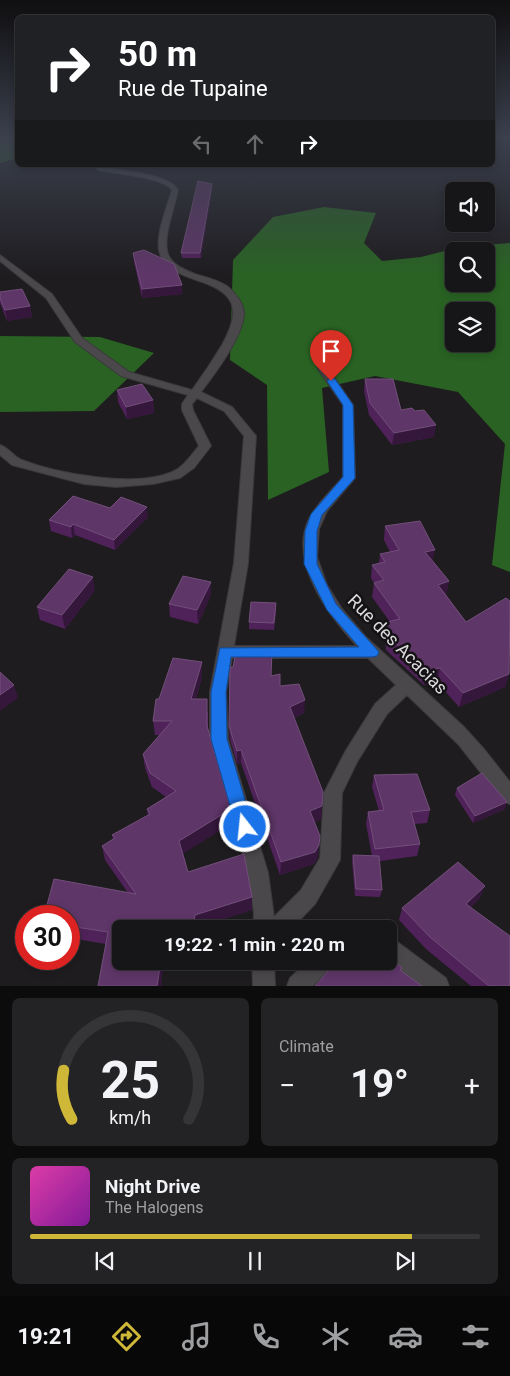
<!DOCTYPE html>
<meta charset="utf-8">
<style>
body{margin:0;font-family:Roboto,sans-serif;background:#232224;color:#f1f3f6;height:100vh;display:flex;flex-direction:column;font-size:19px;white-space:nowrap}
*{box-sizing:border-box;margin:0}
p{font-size:16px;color:#9e9fa1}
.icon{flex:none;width:28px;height:28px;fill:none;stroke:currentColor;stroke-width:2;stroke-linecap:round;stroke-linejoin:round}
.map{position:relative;height:986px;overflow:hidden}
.details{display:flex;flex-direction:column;gap:12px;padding:12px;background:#0c0c0d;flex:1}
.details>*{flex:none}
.guide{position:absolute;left:15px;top:15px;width:480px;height:152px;border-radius:8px;box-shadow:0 2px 8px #0003,0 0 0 1px #353436;background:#202124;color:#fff;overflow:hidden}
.fabs{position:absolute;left:445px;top:182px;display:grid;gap:10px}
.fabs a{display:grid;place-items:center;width:50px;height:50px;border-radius:8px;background:#161517;box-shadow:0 2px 8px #0003,0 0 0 1px #353436;font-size:25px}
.speed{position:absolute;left:15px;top:905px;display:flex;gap:10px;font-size:25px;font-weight:700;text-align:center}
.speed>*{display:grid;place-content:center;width:65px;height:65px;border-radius:50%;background:#161517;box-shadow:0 2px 8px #0003,0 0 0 1px #353436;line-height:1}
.speed .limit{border:8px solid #d22;background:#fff;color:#111}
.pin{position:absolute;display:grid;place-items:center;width:42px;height:42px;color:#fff;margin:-51px -21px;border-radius:50% 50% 50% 0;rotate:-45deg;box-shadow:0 0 5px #0007}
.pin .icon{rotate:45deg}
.me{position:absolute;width:55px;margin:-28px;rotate:344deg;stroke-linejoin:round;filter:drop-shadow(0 0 4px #0008)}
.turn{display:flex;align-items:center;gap:18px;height:105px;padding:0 20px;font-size:22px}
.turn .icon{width:65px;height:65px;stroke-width:2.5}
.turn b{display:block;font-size:35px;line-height:42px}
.lanes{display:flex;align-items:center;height:48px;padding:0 20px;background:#0003;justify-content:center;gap:25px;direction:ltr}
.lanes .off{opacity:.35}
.big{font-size:38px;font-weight:700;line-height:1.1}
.details .tile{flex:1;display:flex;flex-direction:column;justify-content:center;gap:8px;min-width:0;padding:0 18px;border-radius:8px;background:#232224}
.details .dial{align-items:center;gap:0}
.dial svg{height:130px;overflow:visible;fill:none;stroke:#353436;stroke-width:7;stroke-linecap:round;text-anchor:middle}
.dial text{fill:#f1f3f6;stroke:none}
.song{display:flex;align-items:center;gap:15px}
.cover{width:60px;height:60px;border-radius:8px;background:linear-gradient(135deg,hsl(320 70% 55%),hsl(290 70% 35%))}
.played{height:5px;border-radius:2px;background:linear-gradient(90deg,#cfb837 85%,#353436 85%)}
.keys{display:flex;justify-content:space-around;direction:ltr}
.heat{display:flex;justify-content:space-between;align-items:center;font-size:28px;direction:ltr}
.details .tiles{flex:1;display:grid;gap:12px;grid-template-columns:1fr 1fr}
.tile:last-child{grid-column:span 2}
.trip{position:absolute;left:112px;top:920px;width:285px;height:50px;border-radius:8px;background:#161517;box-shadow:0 2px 8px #0003,0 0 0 1px #353436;font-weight:700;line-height:50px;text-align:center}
.tabs{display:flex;height:80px;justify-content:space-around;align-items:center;background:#090809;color:#9e9fa1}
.tabs .icon{width:35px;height:35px}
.tabs .selected{color:#cfb837}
.tabs b{font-size:22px;color:#f1f3f6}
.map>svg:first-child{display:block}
</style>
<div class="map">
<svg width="510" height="986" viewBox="0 0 510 986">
<rect width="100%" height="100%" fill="#1e1c1f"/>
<!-- forest -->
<path fill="#296223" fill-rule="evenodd" d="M 0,138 L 17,138 L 17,158 L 0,163 Z
M 324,207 L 376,213 L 364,243 L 382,261 L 421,257 L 460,247 L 510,243 L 510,572 L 492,565 L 505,444 L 458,392 L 375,376 L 322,388 L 329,472 L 268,500 L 267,385 L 230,360 L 233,260 L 273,217 ZM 454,251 L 486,251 L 486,284 L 454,284 ZM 454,311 L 486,311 L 486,344 L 454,344 Z
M 0,336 L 100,337 L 154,353 L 94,411 L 0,412 Z"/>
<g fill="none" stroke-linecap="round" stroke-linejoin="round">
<defs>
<path id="minor" d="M 100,167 C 120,171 168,173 178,190 C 175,207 162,238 168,254 C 172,265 185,270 195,274 C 206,277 218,280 227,286 C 236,293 244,304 244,315 C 242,338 215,374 201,392 L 232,407 L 256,436 L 248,563 L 234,646 L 357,646 C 329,616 288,562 309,519 C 317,503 331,491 343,477 L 343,405 L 318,369 L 319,367 L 327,367 L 353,405 L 355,478 L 327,511 L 319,529 L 317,557 L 327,585 L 342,609 L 365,636 L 463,726 L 484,749 L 510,782 L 510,804 L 504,802 L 458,744 L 407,695 L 387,714 L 357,762 L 342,793 L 340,860 L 315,904 L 291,929 L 253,929 L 254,913 L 248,873 L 210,739 L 210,692 L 234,563 L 244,436 L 224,411 L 197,398 L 192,404 L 193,410 L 211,446 L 194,468 L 180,478 L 153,484 L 116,487 L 84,484 L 12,465 L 0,455 L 0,445 C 9,448 14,457 22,460 C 58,474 136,488 172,472 C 184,467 191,455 199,446 L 182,410 L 182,404 L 188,395 L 121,376 L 75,342 L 46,298 L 0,261 L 0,255 L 52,294 L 82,338 L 129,372 L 192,390 C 203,375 213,360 222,345 C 242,309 236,292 196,280 C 182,275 165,269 160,254 C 154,238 167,207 172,190 C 164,177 113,174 98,170 L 97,169 ZM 232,658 L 368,658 L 396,685 L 375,704 L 345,752 L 324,793 L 320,858 L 301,890 L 274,917 L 268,873 L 228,739 L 226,692 Z
M 389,938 L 396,941 L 446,978 L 449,986 L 421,986 L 389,961 Z
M 252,961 L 274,961 L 275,986 L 253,986 Z
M 308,961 L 333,961 L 330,968 L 313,986 L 287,986 L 290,978 Z"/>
</defs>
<!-- minor casing -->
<use href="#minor" stroke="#3b393c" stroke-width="2"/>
<!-- minor -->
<use href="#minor" fill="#4b484c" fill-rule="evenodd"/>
</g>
<!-- wall -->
<path fill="#50225a" d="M 212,184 L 212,189 L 201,258 L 182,258 L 181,253 Z
M 133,253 L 182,294 L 142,298 L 134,262 Z
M 0,292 L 30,306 L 32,317 L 7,321 L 0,303 Z
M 365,379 L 401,410 L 415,411 L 434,437 L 392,445 L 369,415 L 364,391 Z
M 117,390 L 153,400 L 154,413 L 127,419 L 118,402 Z
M 110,508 L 148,517 L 115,550 L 75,535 L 72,538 L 51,531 L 49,520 Z
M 385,526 L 433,561 L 449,581 L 446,595 L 466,622 L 509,674 L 505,687 L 459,707 L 437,682 L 424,685 L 386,650 L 385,636 L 387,622 L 390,622 L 372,597 L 374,583 L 371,578 L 372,565 L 379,563 L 380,554 L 390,552 L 384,540 Z
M 95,590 L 65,629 L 40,620 L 37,607 Z
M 211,595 L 198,624 L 170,617 L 169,604 Z
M 276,610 L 274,630 L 249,629 L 249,622 Z
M 202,676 L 196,699 L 208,713 L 208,728 L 231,809 L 232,823 L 183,853 L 188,872 L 252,910 L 196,928 L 106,944 L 69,938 L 69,916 L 128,893 L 105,860 L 102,846 L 113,839 L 112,835 L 148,816 L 147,809 L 166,797 L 152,787 L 145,768 L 143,754 L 160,735 L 155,735 L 153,721 L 159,699 Z
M 280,686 L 304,713 L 294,718 L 321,819 L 314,822 L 318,857 L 314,864 L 280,875 L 241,763 L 237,764 L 230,739 L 229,726 Z
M 374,775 L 430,810 L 427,823 L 414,824 L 420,844 L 417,856 L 380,861 L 382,890 L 380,897 L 355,896 L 352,861 L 353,855 L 372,856 L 366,824 L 368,812 L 379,811 L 372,787 Z
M 457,788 L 505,809 L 473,823 L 455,795 Z
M 480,898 L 471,907 L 510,986 L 471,986 L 426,949 L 399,920 L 402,908 Z"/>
<!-- shaded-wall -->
<path fill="#35173c" d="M 212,184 L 212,189 L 201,258 L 200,253 Z
M 182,285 L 182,294 L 142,298 L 142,289 Z
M 30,306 L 32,317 L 7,321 L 5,310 Z
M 153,400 L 154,413 L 127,419 L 126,407 Z
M 436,425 L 434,437 L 392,445 L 394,433 Z
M 147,507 L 148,517 L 115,550 L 114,540 Z
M 73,524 L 75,535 L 72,538 L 71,527 Z
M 435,550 L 432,563 L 425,552 Z
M 93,577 L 95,590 L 65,629 L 62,615 Z
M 449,581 L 446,595 L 438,585 Z
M 211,582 L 211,595 L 198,624 L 197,610 Z
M 202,662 L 202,676 L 192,713 L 191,699 Z
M 440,668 L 437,682 L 424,685 L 426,671 Z
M 509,674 L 505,687 L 459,707 L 463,693 Z
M 14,685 L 18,698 L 0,711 L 0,695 Z
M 305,700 L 304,713 L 289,720 L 290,707 Z
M 241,750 L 241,763 L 237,764 L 237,751 Z
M 507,802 L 505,809 L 473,823 L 475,816 Z
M 322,806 L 321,819 L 309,824 L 310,811 Z
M 231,809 L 232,823 L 181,855 L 179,841 Z
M 319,845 L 318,857 L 314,864 L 280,875 L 281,862 Z
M 485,886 L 480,898 L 462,916 L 466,904 Z
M 252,897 L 252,910 L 196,928 L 196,929 L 165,929 L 165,928 L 195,915 Z
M 161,961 L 164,961 L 161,986 L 157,986 Z"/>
<!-- building -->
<path fill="#5e3668" stroke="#724f7a" d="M 198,181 L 212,184 L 200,253 L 181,253 Z
M 144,250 L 174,264 L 182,285 L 142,289 L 133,253 Z
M 22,289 L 30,306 L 5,310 L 0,298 L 0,292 Z
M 365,379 L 393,379 L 401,410 L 412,408 L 415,411 L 424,410 L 436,425 L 394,433 L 370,403 Z
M 142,384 L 153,400 L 126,407 L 117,390 Z
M 73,496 L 110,508 L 121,497 L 147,507 L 114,540 L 73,524 L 71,527 L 49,520 Z
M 420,521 L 435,550 L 425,552 L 449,581 L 438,585 L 466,622 L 506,598 L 510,601 L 509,674 L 463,693 L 440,668 L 426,671 L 388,636 L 387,622 L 400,619 L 374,583 L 384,580 L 372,565 L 385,562 L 380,554 L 399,550 L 385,526 Z
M 69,569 L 93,577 L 62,615 L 37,607 Z
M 183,576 L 211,582 L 197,610 L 169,604 Z
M 251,602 L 276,603 L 274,623 L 249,622 Z
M 272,650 L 271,676 L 280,674 L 280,686 L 299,684 L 305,700 L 290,707 L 323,792 L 322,806 L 310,811 L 320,836 L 319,845 L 315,852 L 281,862 L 241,750 L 237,751 L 229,726 L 230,667 L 233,667 L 235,657 Z
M 173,658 L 202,662 L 191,699 L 207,699 L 207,726 L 231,809 L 179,841 L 188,872 L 244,854 L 252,897 L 195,915 L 194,922 L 165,928 L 165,929 L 121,929 L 121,961 L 161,961 L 157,986 L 98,986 L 108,932 L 69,926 L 69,916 L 44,916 L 54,879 L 136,894 L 102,846 L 115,838 L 112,835 L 150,814 L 147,809 L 176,791 L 150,773 L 143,754 L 172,721 L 153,721 L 156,699 L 159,699 Z
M 0,672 L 14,685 L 0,695 Z
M 482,773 L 507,802 L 475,816 L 457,788 Z
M 417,774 L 430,810 L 411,812 L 420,844 L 375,849 L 368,812 L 384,810 L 374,775 Z
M 353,855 L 379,856 L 382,890 L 356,889 Z
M 458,862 L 485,886 L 466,904 L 510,936 L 510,986 L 489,986 L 430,937 L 402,908 Z
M 389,956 L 402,968 L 400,970 L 422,986 L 315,986 L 337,961 L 389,961 Z"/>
<!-- sky -->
<linearGradient id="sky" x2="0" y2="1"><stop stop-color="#100f11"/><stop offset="0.5" stop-color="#3b404d"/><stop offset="1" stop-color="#3b404d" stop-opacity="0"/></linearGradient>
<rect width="510" height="276" fill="url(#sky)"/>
<!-- route -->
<path fill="#1a73e8" stroke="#114b97" d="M 331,378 L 335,379 L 353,405 L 355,478 L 322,515 L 317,531 L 317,564 L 336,604 L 379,652 L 377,656 L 372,657 L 231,657 L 226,692 L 227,739 L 253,827 L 251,833 L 245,835 L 239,833 L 236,827 L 211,739 L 211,692 L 220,648 L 359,647 L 327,610 L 304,564 L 305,531 L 311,514 L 343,477 L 343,405 L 327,381 Z"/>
<g text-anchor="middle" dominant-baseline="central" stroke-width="5" stroke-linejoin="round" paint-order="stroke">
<!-- street labels -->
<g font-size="18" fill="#dbdadc" stroke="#151215">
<text transform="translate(398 644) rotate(45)">Rue des Acacias</text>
</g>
</g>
</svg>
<div class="fabs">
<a><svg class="icon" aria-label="sound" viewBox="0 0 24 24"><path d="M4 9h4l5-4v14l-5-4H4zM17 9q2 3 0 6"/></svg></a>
<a><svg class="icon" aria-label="search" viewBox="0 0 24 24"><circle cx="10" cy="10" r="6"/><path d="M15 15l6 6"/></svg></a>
<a><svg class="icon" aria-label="layers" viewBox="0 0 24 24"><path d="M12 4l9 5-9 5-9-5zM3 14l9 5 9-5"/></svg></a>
</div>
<div class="speed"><div class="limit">30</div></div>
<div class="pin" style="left:331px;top:381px;background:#d93025"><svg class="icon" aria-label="arrive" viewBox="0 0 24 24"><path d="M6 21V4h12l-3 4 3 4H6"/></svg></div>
<svg class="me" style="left:245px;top:827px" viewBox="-20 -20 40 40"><circle r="17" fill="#1a73e8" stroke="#fff" stroke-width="3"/><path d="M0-11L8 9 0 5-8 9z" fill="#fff"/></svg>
<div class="trip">19:22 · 1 min · 220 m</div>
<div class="guide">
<div class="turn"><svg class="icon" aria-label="right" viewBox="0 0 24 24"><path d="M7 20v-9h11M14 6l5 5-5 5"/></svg><div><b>50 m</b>Rue de Tupaine</div></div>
<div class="lanes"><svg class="icon off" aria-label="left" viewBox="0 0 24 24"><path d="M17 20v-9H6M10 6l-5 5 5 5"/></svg><svg class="icon off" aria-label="ahead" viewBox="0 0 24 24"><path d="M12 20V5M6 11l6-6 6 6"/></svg><svg class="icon" aria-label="right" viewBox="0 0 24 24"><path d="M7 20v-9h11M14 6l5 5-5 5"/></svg></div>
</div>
</div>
<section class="details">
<div class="tiles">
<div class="tile dial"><svg viewBox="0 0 100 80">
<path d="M14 69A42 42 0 1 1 86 69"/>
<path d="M14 69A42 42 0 0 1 9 39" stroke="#cfb837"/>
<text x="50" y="56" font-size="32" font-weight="700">25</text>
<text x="50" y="72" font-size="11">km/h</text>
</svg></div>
<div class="tile"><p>Climate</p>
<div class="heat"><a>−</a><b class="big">19°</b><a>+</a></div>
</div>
<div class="tile">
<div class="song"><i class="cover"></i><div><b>Night Drive</b><p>The Halogens</p></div></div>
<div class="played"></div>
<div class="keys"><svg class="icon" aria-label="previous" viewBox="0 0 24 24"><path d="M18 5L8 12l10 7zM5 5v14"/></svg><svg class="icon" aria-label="pause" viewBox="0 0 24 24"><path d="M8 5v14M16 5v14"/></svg><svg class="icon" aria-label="next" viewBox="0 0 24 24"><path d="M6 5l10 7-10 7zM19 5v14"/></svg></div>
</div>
</div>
</section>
<nav class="tabs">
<b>19:21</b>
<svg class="icon selected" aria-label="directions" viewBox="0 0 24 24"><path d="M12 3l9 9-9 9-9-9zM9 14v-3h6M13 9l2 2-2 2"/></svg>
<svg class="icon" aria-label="music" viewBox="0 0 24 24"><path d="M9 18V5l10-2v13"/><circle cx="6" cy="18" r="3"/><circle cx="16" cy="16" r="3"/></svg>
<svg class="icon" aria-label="phone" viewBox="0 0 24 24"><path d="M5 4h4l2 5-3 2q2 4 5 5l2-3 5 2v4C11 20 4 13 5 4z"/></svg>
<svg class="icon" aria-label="climate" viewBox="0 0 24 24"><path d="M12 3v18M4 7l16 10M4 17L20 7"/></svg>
<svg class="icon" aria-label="car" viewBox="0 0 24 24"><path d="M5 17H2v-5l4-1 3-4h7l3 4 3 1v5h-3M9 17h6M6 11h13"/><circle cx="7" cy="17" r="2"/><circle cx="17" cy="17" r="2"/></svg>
<svg class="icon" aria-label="filters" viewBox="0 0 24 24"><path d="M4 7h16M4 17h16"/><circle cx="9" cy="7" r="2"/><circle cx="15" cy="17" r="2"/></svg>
</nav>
